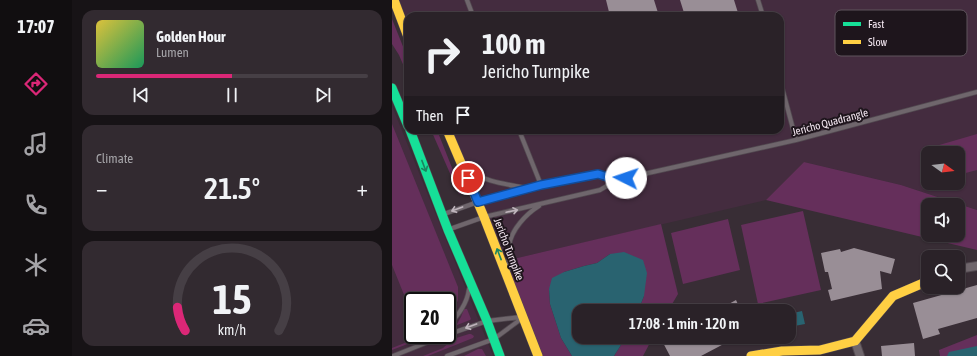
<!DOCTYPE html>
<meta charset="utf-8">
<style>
body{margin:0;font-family:"Asap Condensed",sans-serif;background:#322a30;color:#f1f3f6;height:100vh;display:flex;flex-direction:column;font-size:15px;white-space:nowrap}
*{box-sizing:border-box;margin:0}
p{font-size:13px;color:#a5a4a8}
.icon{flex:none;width:22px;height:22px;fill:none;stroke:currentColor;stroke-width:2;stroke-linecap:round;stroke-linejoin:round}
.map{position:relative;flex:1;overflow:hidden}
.drawer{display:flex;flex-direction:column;gap:10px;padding:10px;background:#171316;width:320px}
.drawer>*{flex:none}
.banner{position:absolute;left:12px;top:12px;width:380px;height:122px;border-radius:12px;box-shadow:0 1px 3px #0004,0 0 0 1px #463f45;background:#2a2228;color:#f1f3f6;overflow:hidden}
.needle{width:26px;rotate:105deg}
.buttons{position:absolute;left:529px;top:146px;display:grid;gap:8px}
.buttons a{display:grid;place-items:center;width:44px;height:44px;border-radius:8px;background:#2a2228;box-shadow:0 1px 3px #0004,0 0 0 1px #463f45;font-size:20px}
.speed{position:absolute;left:12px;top:292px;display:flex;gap:8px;font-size:20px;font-weight:700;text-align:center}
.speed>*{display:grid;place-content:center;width:52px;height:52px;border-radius:50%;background:#2a2228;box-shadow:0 1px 3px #0004,0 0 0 1px #463f45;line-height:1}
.speed .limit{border:2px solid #111;border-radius:6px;background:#fff;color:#111}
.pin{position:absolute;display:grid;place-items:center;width:34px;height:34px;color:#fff;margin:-17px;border:2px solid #fff;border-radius:50%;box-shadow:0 1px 4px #0007}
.me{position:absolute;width:44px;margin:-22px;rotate:274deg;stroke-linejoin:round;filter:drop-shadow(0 0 3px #0008)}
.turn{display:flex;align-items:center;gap:14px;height:84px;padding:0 12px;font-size:18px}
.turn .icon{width:52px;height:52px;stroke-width:2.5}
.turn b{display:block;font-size:28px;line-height:34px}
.then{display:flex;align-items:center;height:38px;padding:0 12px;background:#0003;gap:8px;font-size:15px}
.big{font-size:30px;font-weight:600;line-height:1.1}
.drawer .tile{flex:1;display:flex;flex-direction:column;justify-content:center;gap:6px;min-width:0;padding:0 14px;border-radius:12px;background:#322a30}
.drawer .dial{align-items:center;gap:0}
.dial svg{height:104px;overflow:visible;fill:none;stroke:#463f45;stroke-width:7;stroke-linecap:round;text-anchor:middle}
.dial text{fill:#f1f3f6;stroke:none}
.song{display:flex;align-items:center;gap:12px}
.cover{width:48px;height:48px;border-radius:6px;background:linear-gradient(135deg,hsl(50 70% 55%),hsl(150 70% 35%))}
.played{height:4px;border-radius:2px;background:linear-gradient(90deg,#db2777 50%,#463f45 50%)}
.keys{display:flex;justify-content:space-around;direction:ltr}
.heat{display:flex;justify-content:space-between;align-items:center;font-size:22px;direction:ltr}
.trip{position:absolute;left:180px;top:304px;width:224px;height:40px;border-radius:12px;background:#2a2228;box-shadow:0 1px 3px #0004,0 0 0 1px #463f45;font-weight:600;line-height:40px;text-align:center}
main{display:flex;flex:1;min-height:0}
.tabs{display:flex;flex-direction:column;width:72px;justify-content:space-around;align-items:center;background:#110e10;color:#a5a4a8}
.tabs .icon{width:28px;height:28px}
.tabs .current{color:#db2777}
.tabs b{font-size:18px;color:#f1f3f6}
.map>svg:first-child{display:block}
</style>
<main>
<nav class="tabs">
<b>17:07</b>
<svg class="icon current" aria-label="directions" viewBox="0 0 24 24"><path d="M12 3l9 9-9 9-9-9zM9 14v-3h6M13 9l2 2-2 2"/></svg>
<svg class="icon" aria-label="music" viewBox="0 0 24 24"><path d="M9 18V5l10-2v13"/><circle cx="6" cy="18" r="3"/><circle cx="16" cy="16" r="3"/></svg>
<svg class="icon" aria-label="phone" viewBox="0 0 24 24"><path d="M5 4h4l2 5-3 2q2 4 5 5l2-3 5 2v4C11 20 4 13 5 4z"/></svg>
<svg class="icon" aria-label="climate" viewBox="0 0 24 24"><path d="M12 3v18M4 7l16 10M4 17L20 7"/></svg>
<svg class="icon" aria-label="car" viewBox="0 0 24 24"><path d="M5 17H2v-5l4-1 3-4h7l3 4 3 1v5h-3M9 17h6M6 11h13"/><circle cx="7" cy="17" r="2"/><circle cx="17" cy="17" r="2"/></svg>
</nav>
<section class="drawer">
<div class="tile">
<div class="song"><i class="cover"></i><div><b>Golden Hour</b><p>Lumen</p></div></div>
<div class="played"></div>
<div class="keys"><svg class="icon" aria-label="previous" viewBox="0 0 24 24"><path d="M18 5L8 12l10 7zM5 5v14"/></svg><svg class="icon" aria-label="pause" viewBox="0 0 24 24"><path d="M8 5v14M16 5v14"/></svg><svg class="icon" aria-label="next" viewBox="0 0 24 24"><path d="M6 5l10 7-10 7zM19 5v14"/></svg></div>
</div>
<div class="tile"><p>Climate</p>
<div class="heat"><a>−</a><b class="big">21.5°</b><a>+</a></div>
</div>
<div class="tile dial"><svg viewBox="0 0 100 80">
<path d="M14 69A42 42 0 1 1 86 69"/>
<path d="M14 69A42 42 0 0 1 8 51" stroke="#db2777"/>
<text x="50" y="56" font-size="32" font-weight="700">15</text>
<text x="50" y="72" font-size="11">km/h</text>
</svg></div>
</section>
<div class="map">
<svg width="585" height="356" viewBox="0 0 585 356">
<rect width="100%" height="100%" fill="#382d35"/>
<!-- built -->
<path fill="#442c3f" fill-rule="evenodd" d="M 2,0 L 585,0 L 585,210 L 509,185 L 412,162 L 374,200 L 117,260 L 117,282 L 55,130 L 388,130 L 388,16 L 16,16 L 16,37 ZM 536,153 L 566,153 L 566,183 L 536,183 Z
M 0,106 L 63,262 L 101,356 L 0,356 ZM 21,301 L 55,301 L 55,335 L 21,335 Z"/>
<!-- green -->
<path fill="#652f5b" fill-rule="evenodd" d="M 0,19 L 16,59 L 16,76 L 7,55 L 0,44 Z
M 0,124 L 66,287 L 66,300 L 59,316 L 55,321 L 55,301 L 21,301 L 21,317 L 0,265 Z
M 39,130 L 45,130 L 70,193 L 67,194 Z
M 585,134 L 585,170 L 566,175 L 566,153 L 538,153 L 537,148 Z
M 412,162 L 509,185 L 585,210 L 585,250 L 374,200 ZM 536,205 L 566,205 L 566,235 L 536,235 Z
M 411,211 L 429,290 L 366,304 L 349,225 Z
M 336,219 L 348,270 L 291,284 L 279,233 Z
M 269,224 L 286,294 L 276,311 L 246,311 L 252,296 L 218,254 L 205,263 L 192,266 L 172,272 L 157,289 L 158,304 L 169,338 L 180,356 L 147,356 L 127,308 L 117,260 Z
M 72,309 L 75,309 L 79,319 L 78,320 L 65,325 L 65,324 L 69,317 Z
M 21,329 L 21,335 L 39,335 L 0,350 L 0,348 L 20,340 L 17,333 L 18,330 Z
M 77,334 L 79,334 L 82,336 L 81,338 L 36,356 L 31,356 L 51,348 L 61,339 Z
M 585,335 L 585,356 L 548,356 L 547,350 Z
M 234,337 L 261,337 L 251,356 L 222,356 Z
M 86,349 L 90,349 L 94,356 L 72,356 Z"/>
<!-- water -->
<path fill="#296370" d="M 232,252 L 251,260 L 255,273 L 252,296 L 246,311 L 187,311 L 187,337 L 234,337 L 222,356 L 180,356 L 169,338 L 158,304 L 157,289 L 160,278 L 172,272 L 192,266 L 205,263 L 218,254 Z
M 410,311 L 413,324 L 397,327 L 397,314 Z
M 585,346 L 585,356 L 555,356 L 557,352 Z"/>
<!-- building -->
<path fill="#998e96" d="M 214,0 L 262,0 L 267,16 L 218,16 Z
M 288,0 L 342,0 L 347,16 L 293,16 Z
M 462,248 L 503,259 L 499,274 L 488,271 L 490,289 L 439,301 L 436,290 L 440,289 L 436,272 L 433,272 L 429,253 L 448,249 L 449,252 Z
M 585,285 L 585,318 L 546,329 L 548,334 L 531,339 L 521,303 Z
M 344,300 L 349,311 L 324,311 Z
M 268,337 L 345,337 L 309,356 L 278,356 Z
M 522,343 L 523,356 L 490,356 L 489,346 Z"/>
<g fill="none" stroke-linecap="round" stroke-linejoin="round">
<defs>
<path id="lane" d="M 75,0 L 81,16
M 366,0 L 371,16
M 388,80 L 404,140
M 127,130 L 149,185
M 76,170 C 93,182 114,184 134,188
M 52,214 L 86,202 L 149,185 L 206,174 L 225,180
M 58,229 L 92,217 L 208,190 L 225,180 L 404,140 L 585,92
M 117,268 C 117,261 116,253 117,246 C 119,230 134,214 147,206
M 55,328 C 65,316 75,305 77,289
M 1,356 L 46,338 L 95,321 L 129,317
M 55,356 L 102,339 L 129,319"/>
<path id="street" d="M 566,269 L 585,266
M 463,341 L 468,356"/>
<path id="fast" d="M 0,88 L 16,126
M 18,130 L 56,230 L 95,321 L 108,356"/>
<path id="slow" d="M 2,0 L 16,37
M 55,130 L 92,217 L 146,356
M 359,356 L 390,351 L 428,350 L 463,341 L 501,296 L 536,281"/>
</defs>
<!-- lane casing -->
<use href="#lane" stroke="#524950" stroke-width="5.5"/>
<!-- street casing -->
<use href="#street" stroke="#524950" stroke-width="10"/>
<!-- fast casing -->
<use href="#fast" stroke="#524950" stroke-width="10"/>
<!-- slow casing -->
<use href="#slow" stroke="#524950" stroke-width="10"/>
<!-- lane -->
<use href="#lane" stroke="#6f666c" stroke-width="4"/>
<!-- street -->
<use href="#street" stroke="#6f666c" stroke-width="8"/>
<!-- fast -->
<use href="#fast" stroke="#16e098" stroke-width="9"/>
<!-- slow -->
<use href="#slow" stroke="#ffcf43" stroke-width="9"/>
</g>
<!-- one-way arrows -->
<defs><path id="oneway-shaft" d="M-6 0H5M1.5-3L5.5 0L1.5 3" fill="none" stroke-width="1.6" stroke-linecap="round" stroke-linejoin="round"/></defs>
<g stroke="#1a8560">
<use href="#oneway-shaft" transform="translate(32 166) rotate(69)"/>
<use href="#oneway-shaft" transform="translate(107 254) rotate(-111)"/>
</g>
<g stroke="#bfb4bc">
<use href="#oneway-shaft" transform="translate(65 209) rotate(160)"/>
<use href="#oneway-shaft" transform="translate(120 211) rotate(-12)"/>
<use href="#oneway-shaft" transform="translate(79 326) rotate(160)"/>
</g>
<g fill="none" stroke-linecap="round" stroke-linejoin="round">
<defs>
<path id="route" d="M 76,178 L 86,202 L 149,185 L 206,174 L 225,180 L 234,178"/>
</defs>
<!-- route casing -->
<use href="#route" stroke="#114b97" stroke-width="10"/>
<!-- route -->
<use href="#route" stroke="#1a73e8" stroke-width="7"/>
</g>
<g text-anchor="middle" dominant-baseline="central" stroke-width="4" stroke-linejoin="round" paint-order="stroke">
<!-- street labels -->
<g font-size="11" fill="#f5e8f2" stroke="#1e151c">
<text transform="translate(438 122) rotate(-15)">Jericho Quadrangle</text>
<text transform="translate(117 249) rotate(69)">Jericho Turnpike</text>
</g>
</g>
<!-- legend -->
<rect x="443" y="10" width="132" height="46" rx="6" fill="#1e151c" stroke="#5e545c" stroke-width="1"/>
<rect x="451" y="22" width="18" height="4" fill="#16e098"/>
<rect x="451" y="40" width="18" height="4" fill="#ffcf43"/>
<g font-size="11" fill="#f5e8f2">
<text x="476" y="28">Fast</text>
<text x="476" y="46">Slow</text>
</g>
</svg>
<div class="buttons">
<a><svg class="needle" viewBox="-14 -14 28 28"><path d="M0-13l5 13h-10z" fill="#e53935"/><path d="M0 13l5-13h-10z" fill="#a5a4a8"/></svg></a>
<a><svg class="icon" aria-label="sound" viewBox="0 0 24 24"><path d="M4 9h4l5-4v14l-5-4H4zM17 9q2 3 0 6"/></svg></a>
<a><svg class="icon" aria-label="search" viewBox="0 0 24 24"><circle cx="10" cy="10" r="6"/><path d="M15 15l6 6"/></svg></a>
</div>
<div class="speed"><div class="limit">20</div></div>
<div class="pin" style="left:76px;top:178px;background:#d93025"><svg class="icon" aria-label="arrive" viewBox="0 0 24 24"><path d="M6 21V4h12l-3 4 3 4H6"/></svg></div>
<svg class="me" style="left:234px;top:178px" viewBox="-20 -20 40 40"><circle r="19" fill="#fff"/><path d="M0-13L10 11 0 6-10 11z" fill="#1a73e8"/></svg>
<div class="trip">17:08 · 1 min · 120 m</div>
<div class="banner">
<div class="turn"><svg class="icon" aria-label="right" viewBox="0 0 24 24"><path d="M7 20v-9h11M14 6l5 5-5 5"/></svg><div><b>100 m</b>Jericho Turnpike</div></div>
<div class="then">Then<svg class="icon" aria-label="arrive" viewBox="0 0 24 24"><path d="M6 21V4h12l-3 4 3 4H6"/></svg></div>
</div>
</div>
</main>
